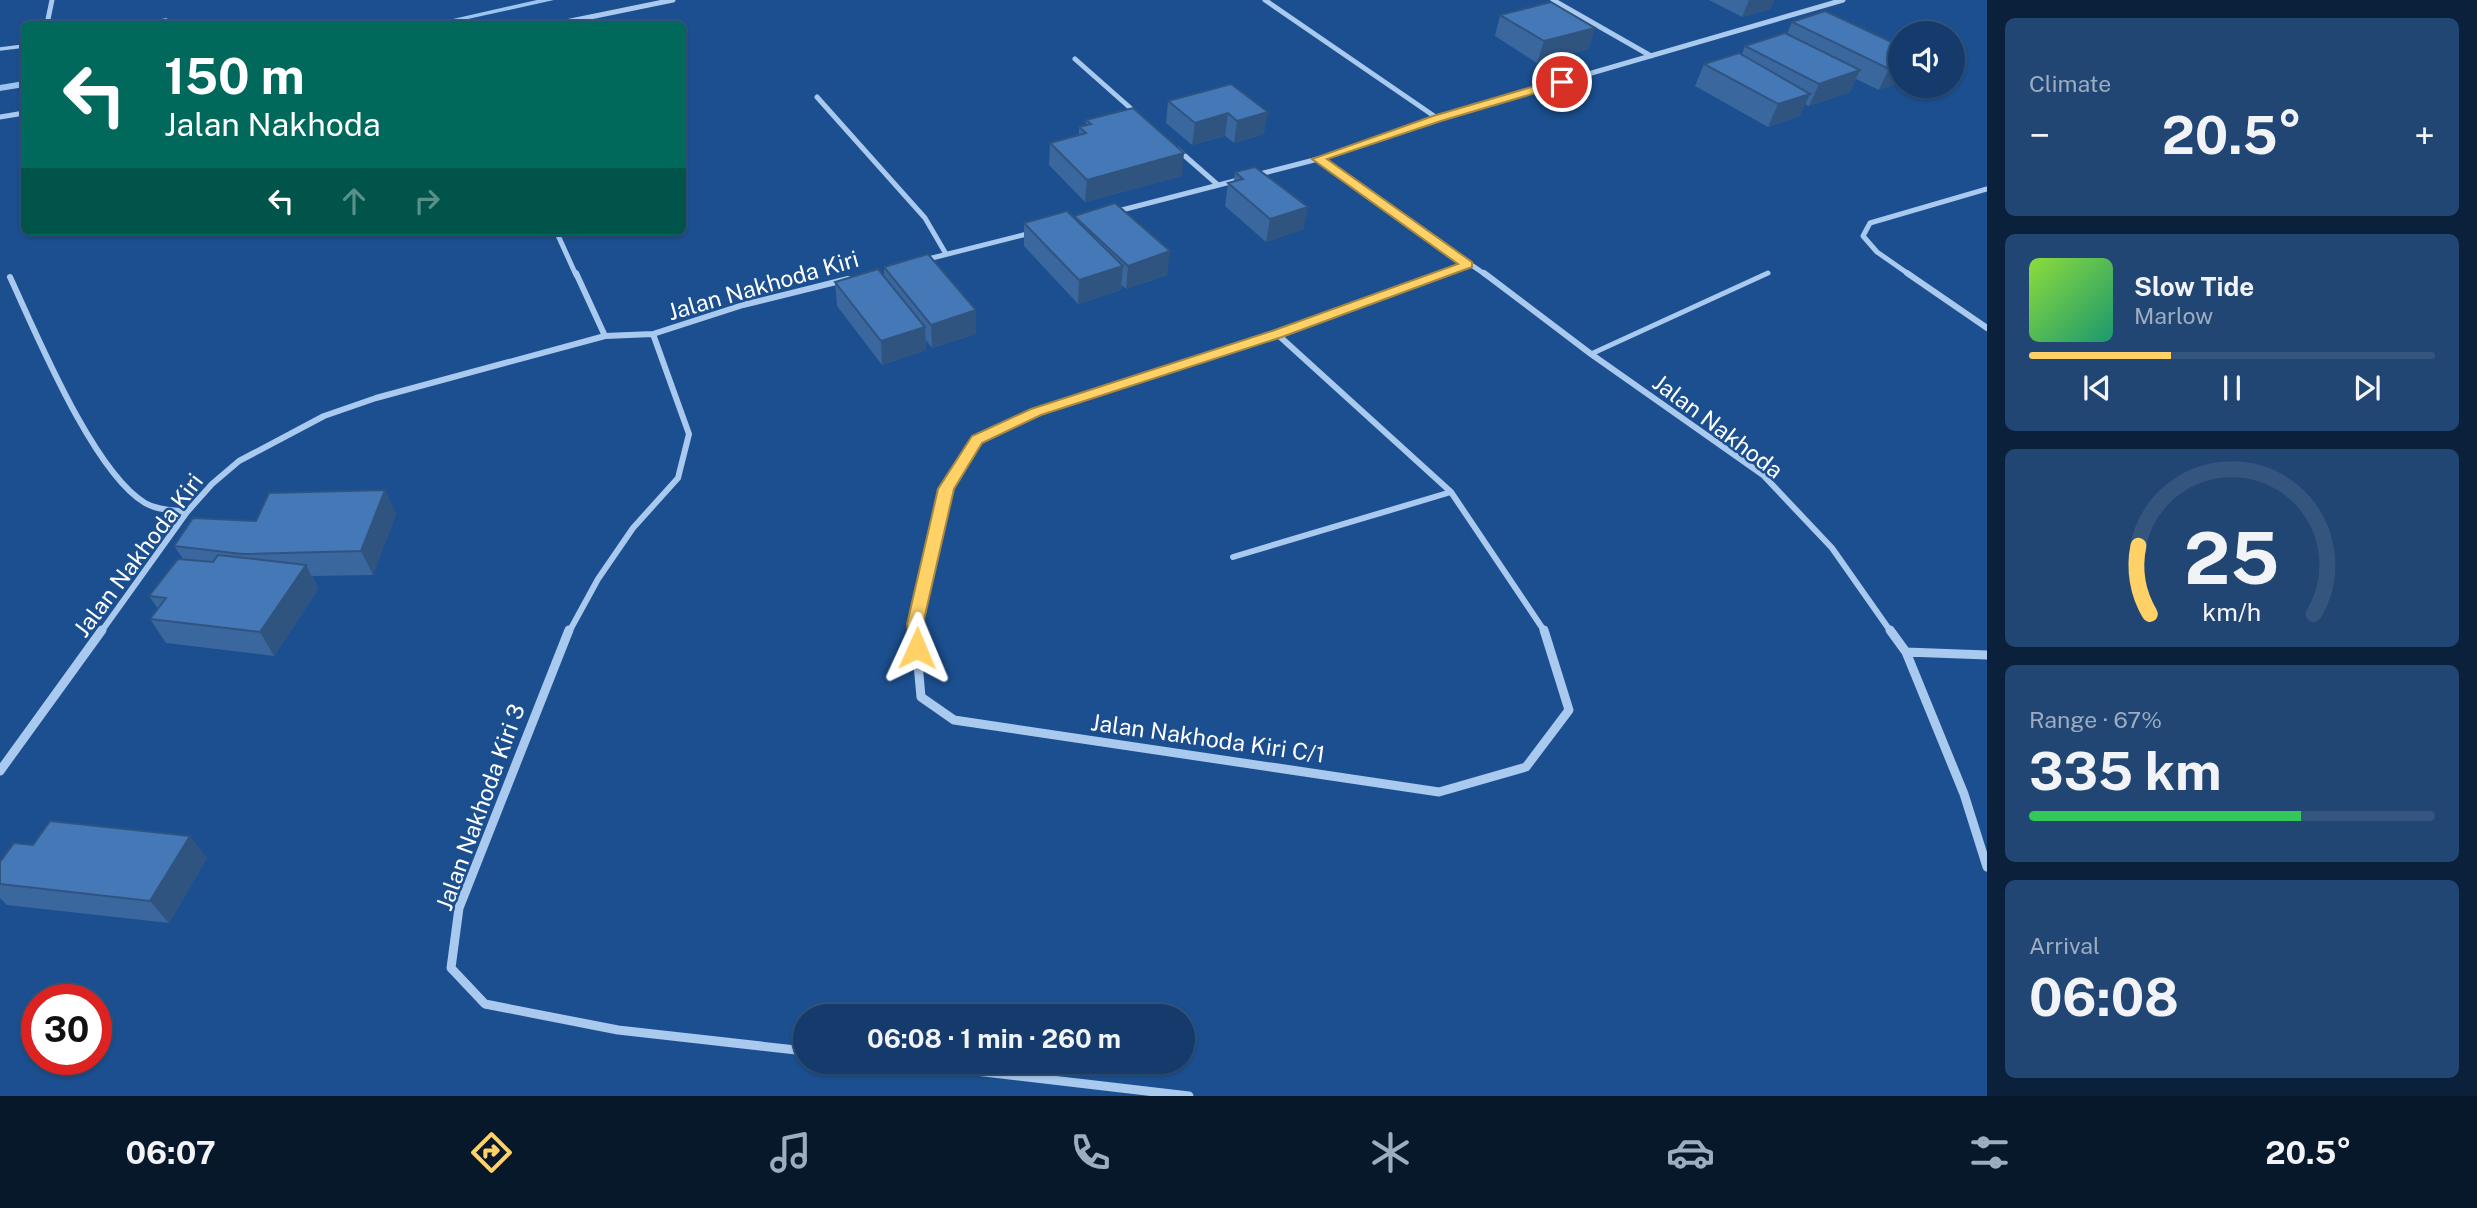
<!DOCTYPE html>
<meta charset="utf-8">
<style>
body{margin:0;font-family:"Public Sans",sans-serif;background:#214673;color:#f1f3f6;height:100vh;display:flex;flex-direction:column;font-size:26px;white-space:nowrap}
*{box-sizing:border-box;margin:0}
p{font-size:23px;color:#9dadc1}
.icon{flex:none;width:38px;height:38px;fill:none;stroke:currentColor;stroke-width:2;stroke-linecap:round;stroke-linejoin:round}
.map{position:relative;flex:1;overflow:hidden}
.sheet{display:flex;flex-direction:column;gap:18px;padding:18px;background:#0b203b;width:490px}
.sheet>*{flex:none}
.banner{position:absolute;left:21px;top:21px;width:665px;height:214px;border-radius:10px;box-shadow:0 2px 5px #0004,0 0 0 2px #33557e;background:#00695c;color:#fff;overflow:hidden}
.buttons{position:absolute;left:1888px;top:21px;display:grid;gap:14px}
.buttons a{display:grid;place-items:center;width:77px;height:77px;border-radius:50%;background:#143b6b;box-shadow:0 2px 5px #0004,0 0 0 2px #33557e;font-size:35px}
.speed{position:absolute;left:21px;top:984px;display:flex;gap:14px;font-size:35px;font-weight:700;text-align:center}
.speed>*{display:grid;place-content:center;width:91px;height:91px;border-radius:50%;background:#143b6b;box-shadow:0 2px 5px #0004,0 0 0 2px #33557e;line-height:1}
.speed .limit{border:10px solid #d22;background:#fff;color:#111}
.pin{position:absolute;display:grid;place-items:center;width:60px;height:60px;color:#fff;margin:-30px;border:4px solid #fff;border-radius:50%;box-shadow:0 2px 7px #0007}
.me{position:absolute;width:77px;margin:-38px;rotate:1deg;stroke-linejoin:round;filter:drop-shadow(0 0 5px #0008)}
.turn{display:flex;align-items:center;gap:24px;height:147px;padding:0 28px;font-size:32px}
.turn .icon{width:91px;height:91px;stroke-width:2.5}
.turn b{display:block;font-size:49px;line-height:60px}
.lanes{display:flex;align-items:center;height:66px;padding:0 28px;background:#0003;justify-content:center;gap:35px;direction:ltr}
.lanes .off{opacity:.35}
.big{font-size:52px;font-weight:700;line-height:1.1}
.sheet .tile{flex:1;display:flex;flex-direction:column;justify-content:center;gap:10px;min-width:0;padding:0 24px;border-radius:10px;background:#214673}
.sheet .dial{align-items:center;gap:0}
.dial svg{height:182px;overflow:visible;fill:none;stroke:#33557e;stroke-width:7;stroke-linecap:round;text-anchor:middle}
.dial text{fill:#f1f3f6;stroke:none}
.song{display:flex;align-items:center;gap:21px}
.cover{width:84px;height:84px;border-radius:10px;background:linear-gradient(135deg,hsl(90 70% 55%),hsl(160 70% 35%))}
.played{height:7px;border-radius:4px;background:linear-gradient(90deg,#ffd166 35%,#33557e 35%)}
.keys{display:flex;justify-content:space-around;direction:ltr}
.heat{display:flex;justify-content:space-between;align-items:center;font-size:38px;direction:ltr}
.charge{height:10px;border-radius:5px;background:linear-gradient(90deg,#34c759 67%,#33557e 0)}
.trip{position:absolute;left:793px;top:1004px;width:402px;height:70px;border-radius:35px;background:#143b6b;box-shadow:0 2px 5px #0004,0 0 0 2px #33557e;font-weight:700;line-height:70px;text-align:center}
.tabs{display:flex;height:112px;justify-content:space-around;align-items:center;background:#08182b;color:#9dadc1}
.tabs .icon{width:49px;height:49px}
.tabs .selected{color:#ffd166}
.tabs b{font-size:32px;color:#f1f3f6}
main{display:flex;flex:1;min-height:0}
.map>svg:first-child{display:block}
</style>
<main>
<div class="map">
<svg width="1987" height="1096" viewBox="0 0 1987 1096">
<rect width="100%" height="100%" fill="#1b4f8f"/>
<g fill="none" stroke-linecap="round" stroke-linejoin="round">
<!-- stream -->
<path fill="#9cc4f0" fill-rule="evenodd" d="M 537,0 L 554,0 L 445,24 L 431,24 Z
M 24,81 L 24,87 L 0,91 L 0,85 Z"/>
<!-- lane-far1 -->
<path stroke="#a9c9ee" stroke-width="3.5" d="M 142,24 L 166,20
M 0,49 L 24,46
M 1764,275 L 1768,273"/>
<!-- lane -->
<path stroke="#a9c9ee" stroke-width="5" d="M 1591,354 L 1768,273"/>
<!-- street-far2 -->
<path stroke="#a9c9ee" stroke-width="5" d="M 1265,0 L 1437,118
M 1553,0 L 1651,56
M 47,24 L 52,0
M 556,24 L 673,0
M 1075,59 L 1136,113
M 817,97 L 925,218 L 946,254
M 0,117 L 24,113
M 1177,149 L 1218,185
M 1318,159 L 1486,275
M 1256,175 L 1318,159 L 1437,118 L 1843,0
M 1114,212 L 1242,179
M 556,231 L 576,275
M 924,260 L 1031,233
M 1441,275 L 1468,265
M 1910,275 L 1877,252 L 1863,236 L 1870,223 L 1987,189"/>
<!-- street-far1 -->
<path stroke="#a9c9ee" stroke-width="6" d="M 576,273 L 605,336
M 1484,273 L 1591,354 L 1763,475 L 1832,548 L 1891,632
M 1907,273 L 1987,328
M 10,277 C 36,333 93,472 145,503 C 157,510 173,510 187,512
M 1277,334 L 1451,492 L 1545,632
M 1277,334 L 1446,273
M 1233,557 L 1451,492
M 101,632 L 187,512 L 212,484 L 239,461 L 324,416 L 376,398 L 605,336 L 653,334 L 743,305 L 848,279
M 569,632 L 598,579 L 633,528 L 678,478 L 689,434 L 653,334
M 916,632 L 946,489 L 977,439 L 1036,412 L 1277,334"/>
<!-- street -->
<path stroke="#a9c9ee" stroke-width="9" d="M 569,630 L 459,908 L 451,968 L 485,1004 L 618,1030 L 805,1051
M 915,630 L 921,697 L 954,720 L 1439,792 L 1526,767 L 1569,710 L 1544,630
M 1890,630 L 1906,652 L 1964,794 L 1987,867
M 1906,652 L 1987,655
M 0,771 L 102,630
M 898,1062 L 1189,1096"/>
</g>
<!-- wall -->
<path fill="#3a679d" d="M 1709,0 L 1774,0 L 1770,9 L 1742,17 Z
M 1500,15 L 1589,49 L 1537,63 L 1495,36 Z
M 1792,22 L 1900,46 L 1879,90 L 1856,79 L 1850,92 L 1809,106 L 1805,104 L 1800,116 L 1768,127 L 1695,86 L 1704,64 L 1742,54 L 1745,46 L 1787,34 Z
M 1231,84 L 1264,134 L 1234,143 L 1225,136 L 1192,145 L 1166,123 L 1168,101 Z
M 1086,120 L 1182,176 L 1085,202 L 1049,165 L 1050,143 L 1079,135 L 1079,127 L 1086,125 Z
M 1235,172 L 1304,229 L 1266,242 L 1225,206 L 1228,183 L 1234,181 Z
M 1074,216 L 1167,275 L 1126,289 L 1122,285 L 1121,290 L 1078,304 L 1024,246 L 1024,223 L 1074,218 Z
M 884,267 L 976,334 L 932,348 L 926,340 L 926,350 L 882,365 L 837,306 L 835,282 L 884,277 Z
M 385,490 L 396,514 L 373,575 L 312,576 L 318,589 L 274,656 L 166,643 L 150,619 L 158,609 L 149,596 L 183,559 L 174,546 L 256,521 Z
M 207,858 L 169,923 L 7,905 L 0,898 L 0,862 Z"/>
<!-- shaded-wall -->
<path fill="#305480" d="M 1749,0 L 1774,0 L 1770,9 L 1742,17 Z
M 1595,28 L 1589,49 L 1537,63 L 1544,41 Z
M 1900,65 L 1900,83 L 1879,90 L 1889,69 Z
M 1860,70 L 1850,92 L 1809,106 L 1819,84 Z
M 1810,94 L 1800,116 L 1768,127 L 1778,104 Z
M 1268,112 L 1264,134 L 1234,143 L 1237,121 Z
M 1228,113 L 1225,136 L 1192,145 L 1195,123 Z
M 1184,153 L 1182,176 L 1085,202 L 1087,180 Z
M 1308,207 L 1304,229 L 1266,242 L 1270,219 Z
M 1170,251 L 1167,275 L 1126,289 L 1128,266 Z
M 1123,266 L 1121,290 L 1078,304 L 1079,280 Z
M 976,310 L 976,334 L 932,348 L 931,325 Z
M 925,327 L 926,350 L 882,365 L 881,341 Z
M 385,490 L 396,514 L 373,575 L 361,551 Z
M 306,565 L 318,589 L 274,656 L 260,632 Z
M 190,836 L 207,858 L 169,923 L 150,901 Z"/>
<!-- building -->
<path fill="#4478b7" stroke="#305480" stroke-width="2" d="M 1551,2 L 1595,28 L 1544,41 L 1500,15 Z
M 1825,11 L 1900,46 L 1900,65 L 1889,69 L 1792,22 Z
M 1785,33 L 1860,70 L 1819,84 L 1745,46 Z
M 1739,53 L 1810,94 L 1778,104 L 1704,64 Z
M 1231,84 L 1268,112 L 1237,121 L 1228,113 L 1195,123 L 1168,101 Z
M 1133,108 L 1184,153 L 1087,180 L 1050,143 L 1086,133 L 1079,127 L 1091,124 L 1086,120 Z
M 1255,167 L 1308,207 L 1270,219 L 1228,183 L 1243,179 L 1235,172 Z
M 1115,203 L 1170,251 L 1128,266 L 1074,216 Z
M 1067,211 L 1123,266 L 1079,280 L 1024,223 Z
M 928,254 L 976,310 L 931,325 L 884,267 Z
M 878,269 L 925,327 L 881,341 L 835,282 Z
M 385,490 L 361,551 L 242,554 L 174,546 L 193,518 L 256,521 L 269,493 Z
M 218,555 L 306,565 L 260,632 L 150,619 L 166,598 L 149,596 L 178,559 L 213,562 Z
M 50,821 L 190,836 L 150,901 L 0,884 L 0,862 L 14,843 L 33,845 Z"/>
<!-- route -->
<path fill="#ffd166" stroke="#a68842" stroke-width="2" d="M 1562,78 L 1567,82 L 1566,84 L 1441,121 L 1327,159 L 1472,262 L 1472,267 L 1282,337 L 1041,415 L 982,443 L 954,489 L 923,624 L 923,653 L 911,653 L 907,624 L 938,489 L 972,436 L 1031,409 L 1272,331 L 1458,264 L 1312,159 L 1433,116 Z"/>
<g text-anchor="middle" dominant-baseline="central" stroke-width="5" stroke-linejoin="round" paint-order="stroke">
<!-- street labels -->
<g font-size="23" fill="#fff" stroke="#1b4f8f">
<text transform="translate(763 285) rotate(-16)">Jalan Nakhoda Kiri</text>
<text transform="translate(1718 426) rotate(37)">Jalan Nakhoda</text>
<text transform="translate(138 555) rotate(-53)">Jalan Nakhoda Kiri</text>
<text transform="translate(1208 738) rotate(8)">Jalan Nakhoda Kiri C/1</text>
<text transform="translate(480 807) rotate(-70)">Jalan Nakhoda Kiri 3</text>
</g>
</g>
</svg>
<div class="buttons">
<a><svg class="icon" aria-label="sound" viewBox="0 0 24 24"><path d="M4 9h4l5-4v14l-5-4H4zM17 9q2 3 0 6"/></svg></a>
</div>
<div class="speed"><div class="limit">30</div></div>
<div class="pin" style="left:1562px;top:82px;background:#d93025"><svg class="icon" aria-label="arrive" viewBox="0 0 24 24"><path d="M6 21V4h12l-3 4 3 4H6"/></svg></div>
<svg class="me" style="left:917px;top:648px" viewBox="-20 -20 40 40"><path d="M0-17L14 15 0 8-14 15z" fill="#ffd166" stroke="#fff" stroke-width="4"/></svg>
<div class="trip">06:08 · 1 min · 260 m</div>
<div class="banner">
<div class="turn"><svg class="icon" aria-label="left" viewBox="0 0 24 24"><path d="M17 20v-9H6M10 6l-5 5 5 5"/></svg><div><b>150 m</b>Jalan Nakhoda</div></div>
<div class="lanes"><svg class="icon" aria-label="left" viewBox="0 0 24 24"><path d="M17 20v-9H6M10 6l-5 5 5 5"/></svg><svg class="icon off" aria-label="ahead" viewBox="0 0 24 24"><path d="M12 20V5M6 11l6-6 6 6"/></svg><svg class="icon off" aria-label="right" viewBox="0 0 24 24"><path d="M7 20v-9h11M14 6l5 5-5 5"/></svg></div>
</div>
</div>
<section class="sheet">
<div class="tile"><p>Climate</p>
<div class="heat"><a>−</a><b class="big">20.5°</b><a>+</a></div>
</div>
<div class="tile">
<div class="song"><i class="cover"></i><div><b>Slow Tide</b><p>Marlow</p></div></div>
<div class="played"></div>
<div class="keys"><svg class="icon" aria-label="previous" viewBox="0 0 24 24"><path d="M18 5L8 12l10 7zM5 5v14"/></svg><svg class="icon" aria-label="pause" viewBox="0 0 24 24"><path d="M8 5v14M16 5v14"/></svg><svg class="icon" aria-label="next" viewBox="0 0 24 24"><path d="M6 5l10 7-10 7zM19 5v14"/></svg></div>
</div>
<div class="tile dial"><svg viewBox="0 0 100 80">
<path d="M14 69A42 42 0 1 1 86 69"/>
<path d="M14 69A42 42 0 0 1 9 39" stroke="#ffd166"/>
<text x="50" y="56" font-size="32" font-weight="700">25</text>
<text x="50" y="72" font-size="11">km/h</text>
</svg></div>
<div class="tile"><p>Range · 67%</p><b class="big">335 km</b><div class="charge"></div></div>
<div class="tile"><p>Arrival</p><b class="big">06:08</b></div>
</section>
</main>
<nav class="tabs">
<b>06:07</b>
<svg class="icon selected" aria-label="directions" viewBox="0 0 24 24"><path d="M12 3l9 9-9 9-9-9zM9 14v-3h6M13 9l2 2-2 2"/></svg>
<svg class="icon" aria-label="music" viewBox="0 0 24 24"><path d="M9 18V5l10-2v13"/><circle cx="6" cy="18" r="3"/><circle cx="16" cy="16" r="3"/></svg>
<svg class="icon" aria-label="phone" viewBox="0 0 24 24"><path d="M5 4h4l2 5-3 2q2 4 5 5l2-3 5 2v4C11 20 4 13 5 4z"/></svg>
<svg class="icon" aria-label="climate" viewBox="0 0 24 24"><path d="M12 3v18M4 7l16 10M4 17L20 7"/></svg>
<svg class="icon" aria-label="car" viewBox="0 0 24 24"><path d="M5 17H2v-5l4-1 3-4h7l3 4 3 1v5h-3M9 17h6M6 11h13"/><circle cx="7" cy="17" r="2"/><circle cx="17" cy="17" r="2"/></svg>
<svg class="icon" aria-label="filters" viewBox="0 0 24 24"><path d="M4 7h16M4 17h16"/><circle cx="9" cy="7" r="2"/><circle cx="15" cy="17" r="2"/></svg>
<b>20.5°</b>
</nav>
